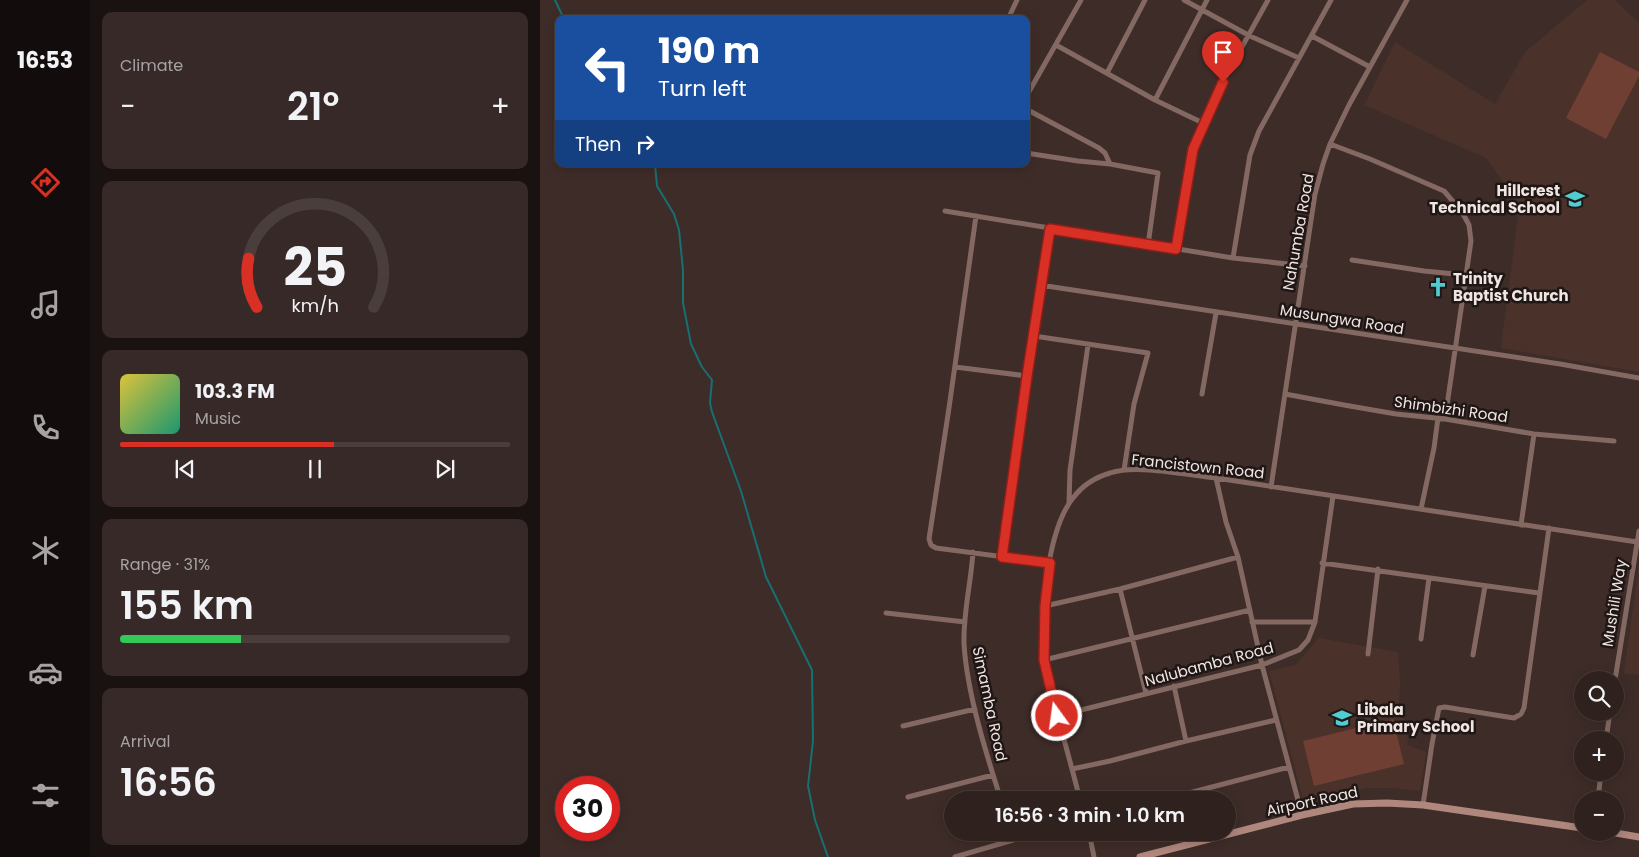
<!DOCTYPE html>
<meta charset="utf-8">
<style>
body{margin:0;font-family:Poppins,sans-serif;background:#362927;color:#f1f3f6;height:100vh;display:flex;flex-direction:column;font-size:19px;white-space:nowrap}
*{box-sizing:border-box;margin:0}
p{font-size:16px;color:#a7a3a4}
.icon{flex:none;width:28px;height:28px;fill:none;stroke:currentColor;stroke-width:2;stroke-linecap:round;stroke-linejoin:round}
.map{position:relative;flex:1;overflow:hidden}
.details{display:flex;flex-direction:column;gap:12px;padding:12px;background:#191210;width:450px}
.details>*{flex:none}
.banner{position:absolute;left:15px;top:15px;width:475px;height:152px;border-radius:10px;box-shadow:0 2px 12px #0003,0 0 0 1px #493e3c;background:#1a4fa0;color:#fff;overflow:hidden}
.fabs{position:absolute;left:1034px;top:671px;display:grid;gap:10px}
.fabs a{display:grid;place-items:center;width:50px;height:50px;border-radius:50%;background:#2e211e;box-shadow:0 2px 12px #0003,0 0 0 1px #493e3c;font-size:25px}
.speed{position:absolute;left:15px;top:776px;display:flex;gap:10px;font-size:25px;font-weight:700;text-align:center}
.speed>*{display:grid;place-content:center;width:65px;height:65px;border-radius:50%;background:#2e211e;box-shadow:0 2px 12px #0003,0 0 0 1px #493e3c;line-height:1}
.speed .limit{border:8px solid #d22;background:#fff;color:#111}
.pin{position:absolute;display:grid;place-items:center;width:42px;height:42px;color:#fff;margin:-51px -21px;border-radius:50% 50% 50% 0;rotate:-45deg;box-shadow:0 0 5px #0007}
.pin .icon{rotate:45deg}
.me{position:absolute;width:55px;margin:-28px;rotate:346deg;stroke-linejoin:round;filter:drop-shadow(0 0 4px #0008)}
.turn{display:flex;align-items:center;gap:18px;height:105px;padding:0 20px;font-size:22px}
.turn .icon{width:65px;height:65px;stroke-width:2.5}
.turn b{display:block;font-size:35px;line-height:42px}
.then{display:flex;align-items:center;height:48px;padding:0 20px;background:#0003;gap:10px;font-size:19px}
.big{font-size:38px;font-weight:600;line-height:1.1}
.details .card{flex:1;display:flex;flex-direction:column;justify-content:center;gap:8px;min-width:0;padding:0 18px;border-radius:10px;background:#362927}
.details .dial{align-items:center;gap:0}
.dial svg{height:130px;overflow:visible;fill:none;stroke:#493e3c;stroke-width:7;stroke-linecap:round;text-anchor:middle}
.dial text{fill:#f1f3f6;stroke:none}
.song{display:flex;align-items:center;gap:15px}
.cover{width:60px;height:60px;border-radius:8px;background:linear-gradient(135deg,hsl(50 70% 55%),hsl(160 70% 35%))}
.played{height:5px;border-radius:2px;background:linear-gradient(90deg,#d93025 55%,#493e3c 55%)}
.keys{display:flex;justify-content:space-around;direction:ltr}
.heat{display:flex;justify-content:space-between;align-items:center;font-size:28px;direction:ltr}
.charge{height:8px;border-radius:4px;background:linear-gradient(90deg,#34c759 31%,#493e3c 0)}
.trip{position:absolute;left:404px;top:791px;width:292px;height:50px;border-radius:25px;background:#2e211e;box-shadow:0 2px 12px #0003,0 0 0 1px #493e3c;font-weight:600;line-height:50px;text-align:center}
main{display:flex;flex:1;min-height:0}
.menu{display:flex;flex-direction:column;width:90px;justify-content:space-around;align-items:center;background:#120d0c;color:#a7a3a4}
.menu .icon{width:35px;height:35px}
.menu .selected{color:#d93025}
.menu b{font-size:22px;color:#f1f3f6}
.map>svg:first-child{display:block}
</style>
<main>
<nav class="menu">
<b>16:53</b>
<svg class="icon selected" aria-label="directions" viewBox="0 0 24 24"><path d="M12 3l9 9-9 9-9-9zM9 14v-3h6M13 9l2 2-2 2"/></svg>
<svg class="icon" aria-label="music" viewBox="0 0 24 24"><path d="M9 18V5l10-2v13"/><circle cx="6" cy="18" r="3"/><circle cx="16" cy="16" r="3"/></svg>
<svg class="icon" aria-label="phone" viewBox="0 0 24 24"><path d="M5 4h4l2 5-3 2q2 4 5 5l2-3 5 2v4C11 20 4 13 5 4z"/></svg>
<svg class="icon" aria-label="climate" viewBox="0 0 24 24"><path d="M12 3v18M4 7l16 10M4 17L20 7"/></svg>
<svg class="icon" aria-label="car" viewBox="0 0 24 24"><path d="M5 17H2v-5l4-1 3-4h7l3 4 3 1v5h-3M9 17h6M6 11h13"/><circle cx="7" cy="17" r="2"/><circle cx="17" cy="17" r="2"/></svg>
<svg class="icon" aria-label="filters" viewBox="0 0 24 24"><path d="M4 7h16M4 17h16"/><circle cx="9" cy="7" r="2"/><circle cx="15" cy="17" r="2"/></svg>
</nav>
<section class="details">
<div class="card"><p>Climate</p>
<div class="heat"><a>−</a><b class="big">21°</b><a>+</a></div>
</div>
<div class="card dial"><svg viewBox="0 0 100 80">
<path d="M14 69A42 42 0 1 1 86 69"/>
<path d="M14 69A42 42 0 0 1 9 39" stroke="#d93025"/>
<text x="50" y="56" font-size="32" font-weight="700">25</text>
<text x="50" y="72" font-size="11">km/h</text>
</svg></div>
<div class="card">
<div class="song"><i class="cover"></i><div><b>103.3 FM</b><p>Music</p></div></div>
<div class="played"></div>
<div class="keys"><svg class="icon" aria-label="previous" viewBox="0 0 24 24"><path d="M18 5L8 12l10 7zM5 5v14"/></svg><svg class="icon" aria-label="pause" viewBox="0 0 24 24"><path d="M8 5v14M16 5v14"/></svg><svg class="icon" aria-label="next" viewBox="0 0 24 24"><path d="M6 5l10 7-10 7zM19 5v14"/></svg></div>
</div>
<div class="card"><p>Range · 31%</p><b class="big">155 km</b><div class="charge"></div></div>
<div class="card"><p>Arrival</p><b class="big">16:56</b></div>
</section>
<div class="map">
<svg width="1099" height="857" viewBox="0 0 1099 857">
<rect width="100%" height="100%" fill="#3e2c28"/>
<!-- built -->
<path fill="#4a322b" d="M 1047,0 L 1075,0 L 1099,23 L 1099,372 L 961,348 L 978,216 L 964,183 L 946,158 L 824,105 L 855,42 L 955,104 L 985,52 Z
M 1099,564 L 1099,675 L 1084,673 Z
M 779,638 L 858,652 L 860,684 L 859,708 L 867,727 L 868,745 L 886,752 L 880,791 L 853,788 L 825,788 L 764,803 L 729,671 L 755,665 Z"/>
<!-- green -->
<path fill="#6f3f33" d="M 1060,52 L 1099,72 L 1099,76 L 1066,139 L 1026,118 Z
M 853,719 L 864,764 L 774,786 L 763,741 Z"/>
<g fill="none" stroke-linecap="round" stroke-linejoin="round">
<!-- stream -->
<path stroke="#177073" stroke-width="2" d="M 15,0 L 24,19
M 115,164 L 117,186 L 134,214 L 139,230 L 143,270 L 143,303 L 151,344 L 162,367 L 172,380 L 170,403 L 172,412 L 201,491 L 226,577 L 272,670 L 273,741 L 268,786 L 275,820 L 288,857"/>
<!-- street -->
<path stroke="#836961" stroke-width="5" d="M 644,0 L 710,36 L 759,58
M 468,19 L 477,0
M 772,36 L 830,67
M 516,45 L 615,100 L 663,123
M 567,73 L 605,0
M 486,97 L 541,0
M 615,100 L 667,0
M 486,109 L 559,148 L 565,153 L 570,164
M 790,144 L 830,159 L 904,191 L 922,212 L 929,225 L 931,241 L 905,419
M 486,153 L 538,161 L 570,164 L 618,173 L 608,245
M 405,211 L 693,258 L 765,266
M 436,216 L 409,408 L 389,539 L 391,545 L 396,548 L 510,563
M 636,249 L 655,143 L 683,81 L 728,0
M 693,258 L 710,155 L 719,131 L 791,0
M 812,260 L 884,271 L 925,275
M 500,285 L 1020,364 L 1099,378
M 494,336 L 608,353 L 594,404 L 584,470
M 415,367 L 487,376
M 662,394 L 676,313
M 745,394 L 804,405 L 856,414 L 905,419 L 994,434 L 1074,441
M 676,478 L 686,522 L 698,557 L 722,665 L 762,815
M 731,487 L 775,194 L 783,164 L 790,144 L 809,105 L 867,0
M 529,503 L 530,470 L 548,345
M 881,509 L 894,448 L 898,418
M 981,525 L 994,434
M 433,552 C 431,583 423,613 424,644 C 427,693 446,753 461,800
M 463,557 L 487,376 L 510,229
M 782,563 L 999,593
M 580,589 L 606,693
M 505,606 L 580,589 L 698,557
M 346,613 L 425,622
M 712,622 L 775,622
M 881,639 L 889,578
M 828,654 L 838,569
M 933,655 L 945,586
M 504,660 L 710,610
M 1075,680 L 1099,531
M 634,686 L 646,741
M 517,716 L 722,665 L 759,650 L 768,640 L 775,622 L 793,496
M 363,726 L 435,709
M 1066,740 L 1070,712
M 532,769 L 570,761 L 646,741 L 736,720
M 368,797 L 453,775
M 540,800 C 532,767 522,734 514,701 C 510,688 506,674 504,660 C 499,619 507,530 533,498 C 542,486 556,477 570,473 C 597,464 647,475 676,478 L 1097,542
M 622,800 L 749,767
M 1058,800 L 1061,772
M 883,805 L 892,744 L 899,708 L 905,707 L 974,718 L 981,714 L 984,708 L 1009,528
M 549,832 L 554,857
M 415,857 L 501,832"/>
<!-- secondary -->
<path stroke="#b0877c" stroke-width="7" d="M 1070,832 L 1099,837
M 600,857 L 762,815 L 813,804 L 847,803 L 883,805 L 1042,828"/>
</g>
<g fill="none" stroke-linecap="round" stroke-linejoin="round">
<defs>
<path id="route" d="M 517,716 L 504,660 L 505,606 L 510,563 L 462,557 L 487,376 L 510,229 L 636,249 L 653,149 L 683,82"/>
</defs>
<!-- route casing -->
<use href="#route" stroke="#8d1f18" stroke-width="12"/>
<!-- route -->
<use href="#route" stroke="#d93025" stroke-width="9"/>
</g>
<!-- icons -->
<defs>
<symbol id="school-bare" viewBox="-9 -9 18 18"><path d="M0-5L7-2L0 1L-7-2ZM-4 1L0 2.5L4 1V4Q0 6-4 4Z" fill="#51ccd1" stroke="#1f1715" stroke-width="2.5" paint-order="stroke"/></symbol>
<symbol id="church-bare" viewBox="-9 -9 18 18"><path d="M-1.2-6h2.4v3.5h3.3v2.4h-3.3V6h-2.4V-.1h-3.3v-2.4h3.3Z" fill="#51ccd1" stroke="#1f1715" stroke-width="2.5" paint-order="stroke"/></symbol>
</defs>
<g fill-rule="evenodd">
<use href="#school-bare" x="1021" y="185" width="28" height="28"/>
<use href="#church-bare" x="884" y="273" width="28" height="28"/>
<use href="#school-bare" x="788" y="704" width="28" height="28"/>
</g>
<g text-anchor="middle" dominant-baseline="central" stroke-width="5" stroke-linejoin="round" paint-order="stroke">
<!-- poi labels -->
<g font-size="15" font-weight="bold" fill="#f1e5e2" stroke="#1f1715" text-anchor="start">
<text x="1020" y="190" text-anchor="end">Hillcrest<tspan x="1020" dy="17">Technical School</tspan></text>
<text x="913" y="278">Trinity<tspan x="913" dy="17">Baptist Church</tspan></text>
<text x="817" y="709">Libala<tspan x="817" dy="17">Primary School</tspan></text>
</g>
<!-- street labels -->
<g font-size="15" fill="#f1e5e2" stroke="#1f1715">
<text transform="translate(758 232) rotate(-80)">Nahumba Road</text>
<text transform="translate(802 319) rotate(9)">Musungwa Road</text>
<text transform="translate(911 409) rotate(8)">Shimbizhi Road</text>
<text transform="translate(658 466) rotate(6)">Francistown Road</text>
<text transform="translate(1074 603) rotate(-81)">Mushili Way</text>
<text transform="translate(669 664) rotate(-15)">Nalubamba Road</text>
<text transform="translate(450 704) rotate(78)">Simamba Road</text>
<text transform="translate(772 801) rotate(-12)">Airport Road</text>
</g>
</g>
</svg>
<div class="fabs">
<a><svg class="icon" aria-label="search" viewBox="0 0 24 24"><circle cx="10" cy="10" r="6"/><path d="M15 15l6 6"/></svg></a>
<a>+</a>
<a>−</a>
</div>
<div class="speed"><div class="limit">30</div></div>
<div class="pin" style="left:683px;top:82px;background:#d93025"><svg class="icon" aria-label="arrive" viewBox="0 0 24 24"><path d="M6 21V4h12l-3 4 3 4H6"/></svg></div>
<svg class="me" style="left:517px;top:716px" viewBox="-20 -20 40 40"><circle r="17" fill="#d93025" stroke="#fff" stroke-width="3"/><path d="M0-11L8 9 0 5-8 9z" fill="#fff"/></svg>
<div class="trip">16:56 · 3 min · 1.0 km</div>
<div class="banner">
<div class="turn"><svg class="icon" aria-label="left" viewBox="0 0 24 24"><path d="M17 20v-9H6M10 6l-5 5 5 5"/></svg><div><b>190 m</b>Turn left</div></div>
<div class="then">Then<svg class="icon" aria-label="right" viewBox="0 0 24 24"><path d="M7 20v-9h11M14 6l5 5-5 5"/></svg></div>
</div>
</div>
</main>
